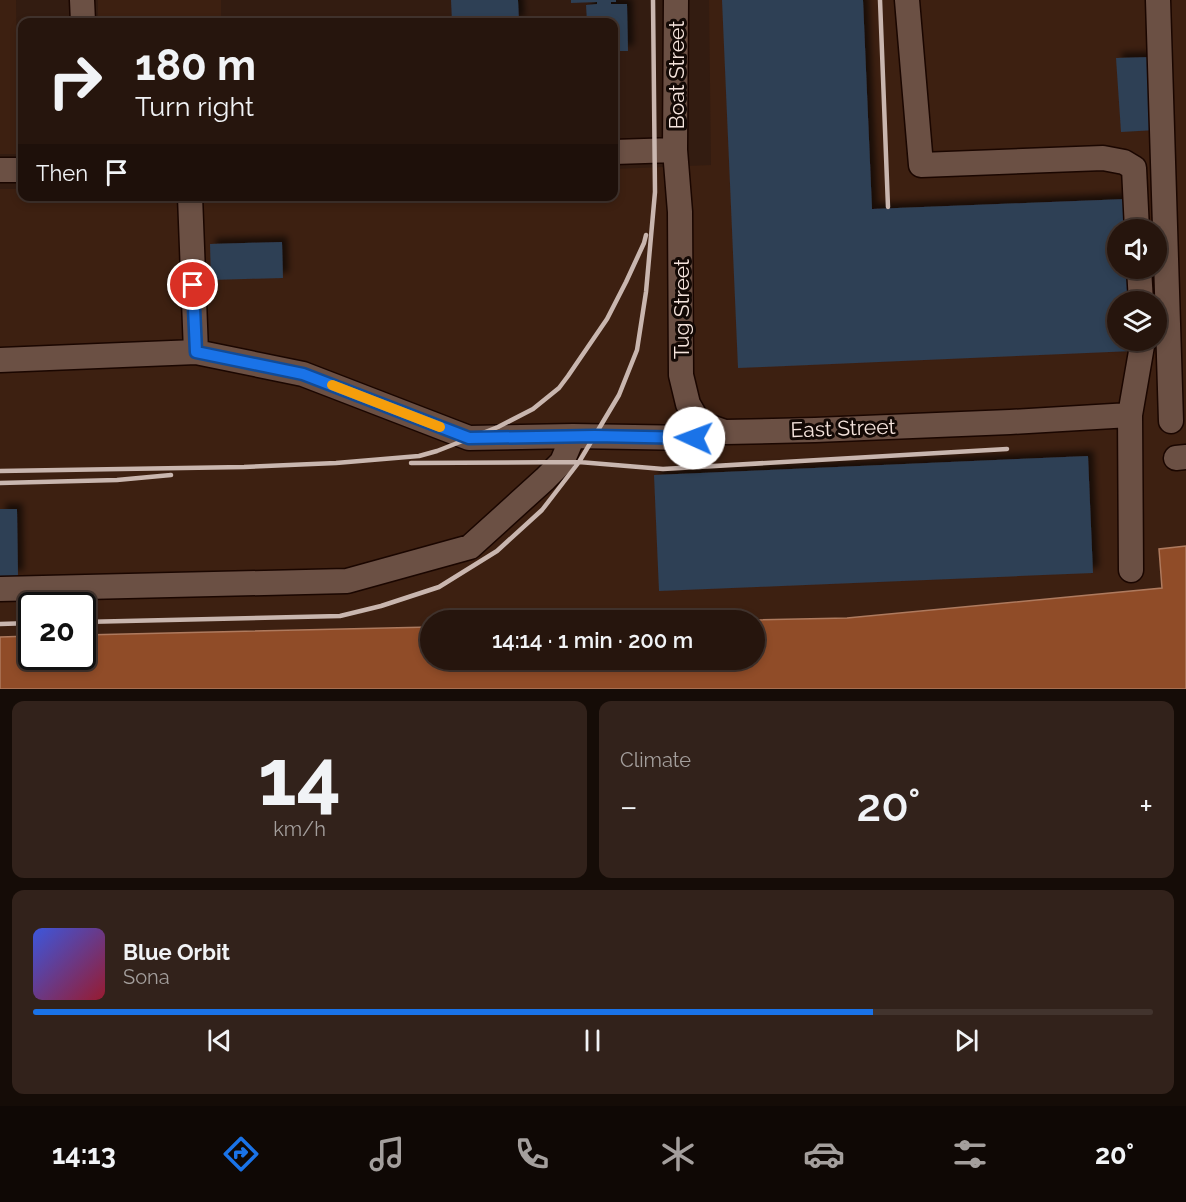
<!DOCTYPE html>
<meta charset="utf-8">
<style>
body{margin:0;font-family:Raleway,sans-serif;background:#32221b;color:#f1f3f6;height:100vh;display:flex;flex-direction:column;font-size:22px;white-space:nowrap}
*{box-sizing:border-box;margin:0}
p{font-size:20px;color:#a49f9d}
.icon{flex:none;width:33px;height:33px;fill:none;stroke:currentColor;stroke-width:2;stroke-linecap:round;stroke-linejoin:round}
.map{position:relative;height:689px;overflow:hidden}
.sheet{display:flex;flex-direction:column;gap:12px;padding:12px;background:#150c07;flex:1}
.sheet>*{flex:none}
.hud{position:absolute;left:18px;top:18px;width:600px;height:183px;border-radius:12px;box-shadow:0 3px 9px #0003,0 0 0 2px #42342e;background:#26150d;color:#f1f3f6;overflow:hidden}
.fabs{position:absolute;left:1107px;top:219px;display:grid;gap:12px}
.fabs a{display:grid;place-items:center;width:60px;height:60px;border-radius:50%;background:#26150d;box-shadow:0 3px 9px #0003,0 0 0 2px #42342e;font-size:30px}
.speed{position:absolute;left:18px;top:592px;display:flex;gap:12px;font-size:30px;font-weight:700;text-align:center}
.speed>*{display:grid;place-content:center;width:78px;height:78px;border-radius:50%;background:#26150d;box-shadow:0 3px 9px #0003,0 0 0 2px #42342e;line-height:1}
.speed .limit{border:3px solid #111;border-radius:9px;background:#fff;color:#111}
.pin{position:absolute;display:grid;place-items:center;width:51px;height:51px;color:#fff;margin:-26px;border:3px solid #fff;border-radius:50%;box-shadow:0 2px 6px #0007}
.me{position:absolute;width:66px;margin:-33px;rotate:272deg;stroke-linejoin:round;filter:drop-shadow(0 0 4px #0008)}
.turn{display:flex;align-items:center;gap:21px;height:126px;padding:0 18px;font-size:27px}
.turn .icon{width:78px;height:78px;stroke-width:2.5}
.turn b{display:block;font-size:42px;line-height:51px}
.then{display:flex;align-items:center;height:57px;padding:0 18px;background:#0003;gap:12px;font-size:22px}
.big{font-size:45px;font-weight:600;line-height:1.1}
.sheet .widget{flex:1;display:flex;flex-direction:column;justify-content:center;gap:9px;min-width:0;padding:0 21px;border-radius:12px;background:#32221b}
.sheet .dial{align-items:center;gap:0}
.dial b{font-size:78px;line-height:1}
.song{display:flex;align-items:center;gap:18px}
.cover{width:72px;height:72px;border-radius:9px;background:linear-gradient(135deg,hsl(230 70% 55%),hsl(350 70% 35%))}
.played{height:6px;border-radius:3px;background:linear-gradient(90deg,#1a73e8 75%,#42342e 75%)}
.keys{display:flex;justify-content:space-around;direction:ltr}
.heat{display:flex;justify-content:space-between;align-items:center;font-size:33px;direction:ltr}
.sheet .tiles{flex:1;display:grid;gap:12px;grid-template-columns:1fr 1fr}
.widget:last-child{grid-column:span 2}
.trip{position:absolute;left:420px;top:610px;width:345px;height:60px;border-radius:30px;background:#26150d;box-shadow:0 3px 9px #0003,0 0 0 2px #42342e;font-weight:600;line-height:60px;text-align:center}
.menu{display:flex;height:96px;justify-content:space-around;align-items:center;background:#0f0805;color:#a49f9d}
.menu .icon{width:42px;height:42px}
.menu .selected{color:#1a73e8}
.menu b{font-size:27px;color:#f1f3f6}
.map>svg:first-child{display:block}
</style>
<div class="map">
<svg width="1186" height="689" viewBox="0 0 1186 689">
<defs>
<filter id="shadow"><feDropShadow dx="5.5" dy="-5.5" stdDeviation="3" flood-color="#0009"/></filter>
</defs>
<rect width="100%" height="100%" fill="#331c11"/>
<!-- built -->
<path fill="#3d2011" fill-rule="evenodd" d="M 0,0 L 16,0 L 18,154 L 0,154 Z
M 98,0 L 221,0 L 221,22 L 98,22 Z
M 709,0 L 1186,0 L 1186,546 L 1159,549 L 1162,588 L 847,618 L 702,621 L 430,621 L 430,627 L 83,635 L 82,606 L 32,606 L 31,636 L 0,637 L 0,189 L 22,189 L 22,196 L 614,196 L 614,169 L 711,165 ZM 1118,230 L 1156,230 L 1156,268 L 1118,268 ZM 1118,302 L 1156,302 L 1156,340 L 1118,340 Z"/>
<!-- water -->
<path fill="#904c28" stroke="#ae7a5e" stroke-width="1.5" d="M 1186,546 L 1186,689 L 0,689 L 0,637 L 31,636 L 32,657 L 82,657 L 83,635 L 430,627 L 430,660 L 754,660 L 754,621 L 702,621 L 847,618 L 1162,588 L 1159,549 Z"/>
<!-- building -->
<path fill="#2f3f54" filter="url(#shadow)" d="M 451,0 L 518,0 L 519,22 L 452,22 Z
M 571,0 L 616,0 L 616,2 L 611,2 L 611,4 L 627,4 L 628,51 L 614,51 L 614,22 L 587,22 L 586,5 L 597,4 L 597,2 L 571,3 Z
M 722,0 L 863,0 L 872,209 L 1126,199 L 1128,230 L 1118,230 L 1118,268 L 1129,268 L 1131,302 L 1118,302 L 1118,340 L 1133,340 L 1133,351 L 738,368 Z
M 1152,57 L 1156,130 L 1121,132 L 1116,58 Z
M 282,242 L 283,278 L 211,280 L 210,244 Z
M 1088,456 L 1093,573 L 659,591 L 654,475 Z
M 0,509 L 17,509 L 18,576 L 0,576 Z"/>
<g fill="none" stroke-linecap="round" stroke-linejoin="round">
<defs>
<path id="minor" d="M 82,0 L 83,22
M 676,0 L 675,150 L 680,212 L 681,375 L 688,404 L 699,423 L 725,432 L 815,430 L 1010,422 L 1130,415
M 907,0 L 921,165 L 1103,158 L 1124,162 L 1134,168 L 1137,230
M 1158,0 L 1171,421
M 614,152 L 675,150
M 0,170 L 22,170
M 190,196 L 196,352 L 303,374 L 469,438 L 573,436
M 1139,268 L 1141,302
M 0,360 L 196,352
M 1176,458 L 1186,457
M 1131,570 L 1130,415 L 1143,340
M 0,589 L 347,581 L 470,547 L 545,479 L 562,462 L 573,436 L 694,438 L 699,423"/>
</defs>
<!-- minor casing -->
<use href="#minor" stroke="#1a0600" stroke-width="27"/>
<!-- minor -->
<use href="#minor" stroke="#6b5044" stroke-width="24"/>
<!-- rail -->
<path stroke="#c9b6af" stroke-width="4.5" d="M 880,0 L 888,207
M 411,463 L 579,462 L 663,469 L 1007,449
M 0,471 L 244,467 L 336,463 L 419,456 L 437,451 L 498,427 L 533,409 L 559,388 L 568,376 L 607,319 L 626,282 L 644,243 L 646,235
M 0,483 L 117,480 L 171,475
M 82,622 L 340,616 L 381,606 L 439,587 L 497,551 L 542,510 L 579,462 L 619,395 L 637,350 L 646,292 L 655,192 L 653,0
M 0,624 L 32,623"/>
</g>
<g fill="none" stroke-linecap="round" stroke-linejoin="round">
<defs>
<path id="route" d="M 193,285 L 196,352 L 303,374 L 469,438 L 595,436 L 694,438"/>
</defs>
<!-- route casing -->
<use href="#route" stroke="#114b97" stroke-width="15"/>
<!-- route -->
<use href="#route" stroke="#1a73e8" stroke-width="10"/>
<!-- slow -->
<path stroke="#f59e0b" stroke-width="10" d="M 332,385 L 440,427"/>
</g>
<g text-anchor="middle" dominant-baseline="central" stroke-width="6" stroke-linejoin="round" paint-order="stroke">
<!-- street labels -->
<g font-size="21" fill="#f5e4dd" stroke="#130905">
<text transform="translate(676 75) rotate(-90)">Boat Street</text>
<text transform="translate(681 309) rotate(-90)">Tug Street</text>
<text transform="translate(843 428) rotate(-2)">East Street</text>
</g>
</g>
</svg>
<div class="fabs">
<a><svg class="icon" aria-label="sound" viewBox="0 0 24 24"><path d="M4 9h4l5-4v14l-5-4H4zM17 9q2 3 0 6"/></svg></a>
<a><svg class="icon" aria-label="layers" viewBox="0 0 24 24"><path d="M12 4l9 5-9 5-9-5zM3 14l9 5 9-5"/></svg></a>
</div>
<div class="speed"><div class="limit">20</div></div>
<div class="pin" style="left:193px;top:285px;background:#d93025"><svg class="icon" aria-label="arrive" viewBox="0 0 24 24"><path d="M6 21V4h12l-3 4 3 4H6"/></svg></div>
<svg class="me" style="left:694px;top:438px" viewBox="-20 -20 40 40"><circle r="19" fill="#fff"/><path d="M0-13L10 11 0 6-10 11z" fill="#1a73e8"/></svg>
<div class="trip">14:14 · 1 min · 200 m</div>
<div class="hud">
<div class="turn"><svg class="icon" aria-label="right" viewBox="0 0 24 24"><path d="M7 20v-9h11M14 6l5 5-5 5"/></svg><div><b>180 m</b>Turn right</div></div>
<div class="then">Then<svg class="icon" aria-label="arrive" viewBox="0 0 24 24"><path d="M6 21V4h12l-3 4 3 4H6"/></svg></div>
</div>
</div>
<section class="sheet">
<div class="tiles">
<div class="widget dial"><b>14</b><p>km/h</p></div>
<div class="widget"><p>Climate</p>
<div class="heat"><a>−</a><b class="big">20°</b><a>+</a></div>
</div>
<div class="widget">
<div class="song"><i class="cover"></i><div><b>Blue Orbit</b><p>Sona</p></div></div>
<div class="played"></div>
<div class="keys"><svg class="icon" aria-label="previous" viewBox="0 0 24 24"><path d="M18 5L8 12l10 7zM5 5v14"/></svg><svg class="icon" aria-label="pause" viewBox="0 0 24 24"><path d="M8 5v14M16 5v14"/></svg><svg class="icon" aria-label="next" viewBox="0 0 24 24"><path d="M6 5l10 7-10 7zM19 5v14"/></svg></div>
</div>
</div>
</section>
<nav class="menu">
<b>14:13</b>
<svg class="icon selected" aria-label="directions" viewBox="0 0 24 24"><path d="M12 3l9 9-9 9-9-9zM9 14v-3h6M13 9l2 2-2 2"/></svg>
<svg class="icon" aria-label="music" viewBox="0 0 24 24"><path d="M9 18V5l10-2v13"/><circle cx="6" cy="18" r="3"/><circle cx="16" cy="16" r="3"/></svg>
<svg class="icon" aria-label="phone" viewBox="0 0 24 24"><path d="M5 4h4l2 5-3 2q2 4 5 5l2-3 5 2v4C11 20 4 13 5 4z"/></svg>
<svg class="icon" aria-label="climate" viewBox="0 0 24 24"><path d="M12 3v18M4 7l16 10M4 17L20 7"/></svg>
<svg class="icon" aria-label="car" viewBox="0 0 24 24"><path d="M5 17H2v-5l4-1 3-4h7l3 4 3 1v5h-3M9 17h6M6 11h13"/><circle cx="7" cy="17" r="2"/><circle cx="17" cy="17" r="2"/></svg>
<svg class="icon" aria-label="filters" viewBox="0 0 24 24"><path d="M4 7h16M4 17h16"/><circle cx="9" cy="7" r="2"/><circle cx="15" cy="17" r="2"/></svg>
<b>20°</b>
</nav>
